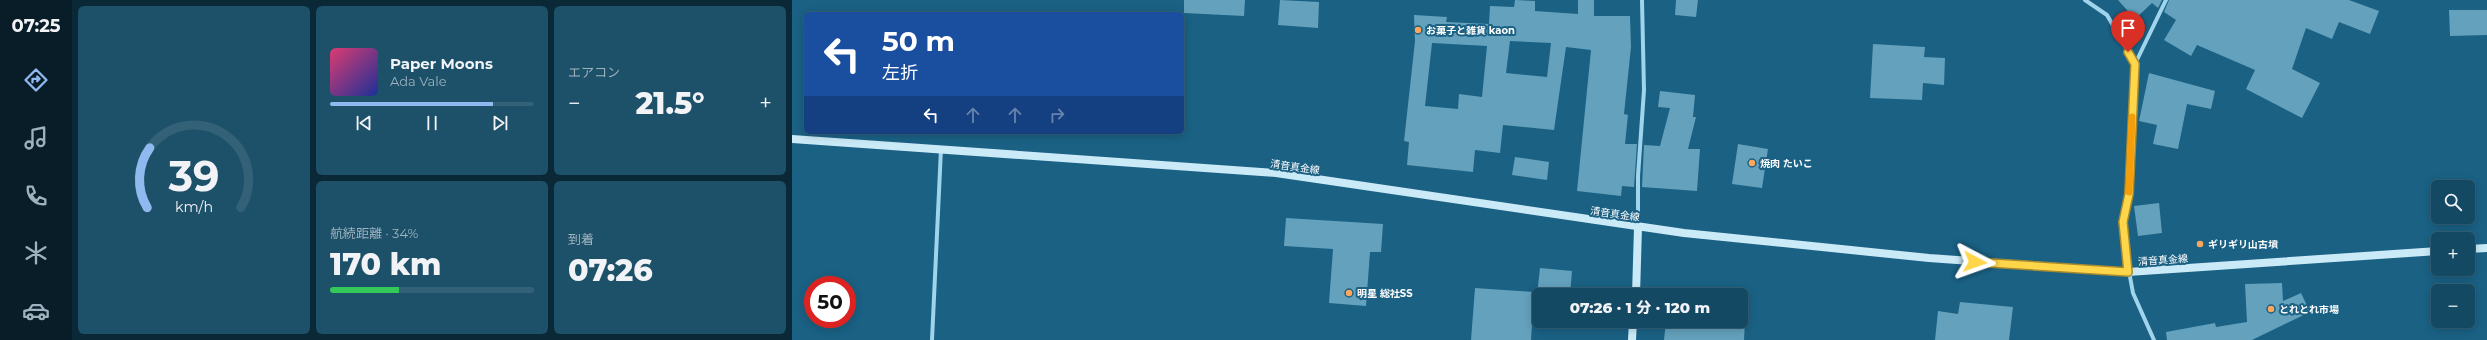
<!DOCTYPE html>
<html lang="ja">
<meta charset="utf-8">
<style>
body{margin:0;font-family:Montserrat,"Noto Sans JP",sans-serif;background:#1d5069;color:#f1f3f6;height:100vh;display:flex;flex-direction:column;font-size:15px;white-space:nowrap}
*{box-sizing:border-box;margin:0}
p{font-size:13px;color:#9db2be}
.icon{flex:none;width:22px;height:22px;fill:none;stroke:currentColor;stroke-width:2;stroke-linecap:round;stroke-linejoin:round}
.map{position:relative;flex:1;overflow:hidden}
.panel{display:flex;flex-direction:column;gap:6px;padding:6px;background:#0b2836;width:720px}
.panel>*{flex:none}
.banner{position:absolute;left:12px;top:12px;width:380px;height:122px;border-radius:6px;box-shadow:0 2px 10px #0003,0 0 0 1px #336178;background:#1a4fa0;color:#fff;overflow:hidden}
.controls{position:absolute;left:1639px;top:180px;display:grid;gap:8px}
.controls a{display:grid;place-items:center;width:44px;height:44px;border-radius:6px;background:#144963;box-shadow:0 2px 10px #0003,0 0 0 1px #336178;font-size:20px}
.speed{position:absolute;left:12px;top:276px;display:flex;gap:8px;font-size:20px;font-weight:700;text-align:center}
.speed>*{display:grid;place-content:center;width:52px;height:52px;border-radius:50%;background:#144963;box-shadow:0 2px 10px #0003,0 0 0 1px #336178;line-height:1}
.speed .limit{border:6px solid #d22;background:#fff;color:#111}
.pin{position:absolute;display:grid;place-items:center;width:34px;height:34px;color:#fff;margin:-41px -17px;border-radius:50% 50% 50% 0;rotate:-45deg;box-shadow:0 0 4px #0007}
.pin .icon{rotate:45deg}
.me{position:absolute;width:44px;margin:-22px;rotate:94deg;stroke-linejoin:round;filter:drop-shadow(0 0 3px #0008)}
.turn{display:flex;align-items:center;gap:14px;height:84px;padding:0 12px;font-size:18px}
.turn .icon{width:52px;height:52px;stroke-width:2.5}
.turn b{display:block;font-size:28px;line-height:34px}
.lanes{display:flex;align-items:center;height:38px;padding:0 12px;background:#0003;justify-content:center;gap:20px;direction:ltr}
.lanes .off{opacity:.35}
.big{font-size:30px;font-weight:800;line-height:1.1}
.panel .tile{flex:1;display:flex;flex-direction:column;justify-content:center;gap:6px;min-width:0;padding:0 14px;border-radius:6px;background:#1d5069}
.panel .dial{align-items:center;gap:0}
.dial svg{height:104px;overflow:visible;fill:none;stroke:#336178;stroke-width:7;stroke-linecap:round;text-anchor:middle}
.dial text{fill:#f1f3f6;stroke:none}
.song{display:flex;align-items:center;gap:12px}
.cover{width:48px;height:48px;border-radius:6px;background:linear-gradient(135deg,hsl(340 70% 55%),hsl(230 70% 35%))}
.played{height:4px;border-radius:2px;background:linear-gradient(90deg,#90b9f0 80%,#336178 80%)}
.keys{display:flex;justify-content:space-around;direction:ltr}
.heat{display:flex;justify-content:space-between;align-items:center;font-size:22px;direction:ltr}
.charge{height:6px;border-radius:3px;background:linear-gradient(90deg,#34c759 34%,#336178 0)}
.panel .tiles{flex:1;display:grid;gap:6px;grid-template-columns:repeat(3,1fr)}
.tile:first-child{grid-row:span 2}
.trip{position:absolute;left:740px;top:288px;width:216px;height:40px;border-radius:6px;background:#144963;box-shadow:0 2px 10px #0003,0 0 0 1px #336178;font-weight:800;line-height:40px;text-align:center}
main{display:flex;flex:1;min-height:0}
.menu{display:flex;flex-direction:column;width:72px;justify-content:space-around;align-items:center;background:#081d28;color:#9db2be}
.menu .icon{width:28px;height:28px}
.menu .current{color:#90b9f0}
.menu b{font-size:18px;color:#f1f3f6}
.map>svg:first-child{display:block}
</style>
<main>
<nav class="menu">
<b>07:25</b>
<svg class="icon current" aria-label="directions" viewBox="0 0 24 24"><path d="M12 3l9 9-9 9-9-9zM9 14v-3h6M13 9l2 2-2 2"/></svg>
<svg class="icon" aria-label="music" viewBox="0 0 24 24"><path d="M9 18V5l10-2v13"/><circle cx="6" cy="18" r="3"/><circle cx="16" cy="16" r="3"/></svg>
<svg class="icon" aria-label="phone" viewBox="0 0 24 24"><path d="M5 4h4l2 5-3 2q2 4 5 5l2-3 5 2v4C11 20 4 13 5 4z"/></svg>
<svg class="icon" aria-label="climate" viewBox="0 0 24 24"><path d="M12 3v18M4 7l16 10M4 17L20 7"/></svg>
<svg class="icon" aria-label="car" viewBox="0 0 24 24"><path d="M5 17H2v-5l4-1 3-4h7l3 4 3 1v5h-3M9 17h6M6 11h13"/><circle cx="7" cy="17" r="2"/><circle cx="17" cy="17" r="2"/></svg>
</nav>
<section class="panel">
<div class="tiles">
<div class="tile dial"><svg viewBox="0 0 100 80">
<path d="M14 69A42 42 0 1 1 86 69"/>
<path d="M14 69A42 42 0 0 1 16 23" stroke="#90b9f0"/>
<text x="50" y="56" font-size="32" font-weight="700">39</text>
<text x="50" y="72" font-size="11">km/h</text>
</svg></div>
<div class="tile">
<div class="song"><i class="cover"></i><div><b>Paper Moons</b><p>Ada Vale</p></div></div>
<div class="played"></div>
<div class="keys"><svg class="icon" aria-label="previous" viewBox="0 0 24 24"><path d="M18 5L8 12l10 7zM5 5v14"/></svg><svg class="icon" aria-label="pause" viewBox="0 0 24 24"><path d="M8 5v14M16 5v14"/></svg><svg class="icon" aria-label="next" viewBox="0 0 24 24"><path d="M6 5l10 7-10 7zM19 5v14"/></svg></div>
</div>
<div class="tile"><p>エアコン</p>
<div class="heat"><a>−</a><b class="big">21.5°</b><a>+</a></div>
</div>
<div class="tile"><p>航続距離 · 34%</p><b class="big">170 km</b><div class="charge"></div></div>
<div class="tile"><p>到着</p><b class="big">07:26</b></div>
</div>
</section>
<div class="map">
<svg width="1695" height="340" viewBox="0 0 1695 340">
<rect width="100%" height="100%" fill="#1a6184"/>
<!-- building -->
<path fill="#64a1bc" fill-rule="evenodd" d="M 392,0 L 453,0 L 452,16 L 392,13 Z
M 488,0 L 527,2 L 526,28 L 486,25 Z
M 723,0 L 743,1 L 743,11 L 786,14 L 786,0 L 802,0 L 802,16 L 838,16 L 839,47 L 832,114 L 836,115 L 833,144 L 845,144 L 842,187 L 830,186 L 829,196 L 785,191 L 799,50 L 774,47 L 762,130 L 711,125 L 708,153 L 683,150 L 681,172 L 615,165 L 617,142 L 612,141 L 623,41 L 622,15 L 655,17 L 654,22 L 697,24 L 698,6 L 722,7 ZM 718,41 L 759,43 L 755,77 L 714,73 ZM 640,43 L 695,46 L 690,97 L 667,94 L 666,109 L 633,106 Z
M 884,0 L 906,0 L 904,17 L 883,15 Z
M 1326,0 L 1370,0 L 1366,8 L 1360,3 L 1343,19 Z
M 1377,0 L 1557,0 L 1587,11 L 1578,34 L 1547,22 L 1540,39 L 1514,28 L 1500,69 L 1528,83 L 1510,118 L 1454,89 L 1463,70 L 1405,45 L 1399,56 L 1372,40 L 1384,20 L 1372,12 Z
M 1657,10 L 1695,10 L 1695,35 L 1658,36 Z
M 1081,44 L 1133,47 L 1132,57 L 1153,58 L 1152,85 L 1131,83 L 1130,100 L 1078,98 Z
M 1357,73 L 1423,91 L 1419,109 L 1395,104 L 1386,149 L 1361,144 L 1365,125 L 1347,121 Z
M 868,91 L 903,95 L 901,117 L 904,117 L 896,149 L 908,149 L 905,191 L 850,187 L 852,145 L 868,146 L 878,108 L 866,107 Z
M 946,144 L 976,149 L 970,188 L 940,184 Z
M 723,157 L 757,162 L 755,180 L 720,175 Z
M 1367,203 L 1370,233 L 1346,236 L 1342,206 Z
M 494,218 L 591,224 L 589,252 L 578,252 L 574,306 L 537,303 L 541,249 L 492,246 Z
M 748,268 L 780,271 L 778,295 L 745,295 Z
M 1490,283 L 1491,301 L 1509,293 L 1518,312 L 1460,340 L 1375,340 L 1374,332 L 1423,323 L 1424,327 L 1455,322 L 1453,284 Z
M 683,288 L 742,292 L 739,340 L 679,340 Z
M 1168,302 L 1221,307 L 1217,340 L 1143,340 L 1146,311 L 1166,314 Z
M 874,321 L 953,321 L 952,340 L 872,340 Z"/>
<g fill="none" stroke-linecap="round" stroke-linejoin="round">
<!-- minor -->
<path stroke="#9fd4ec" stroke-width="4" d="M 1293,0 L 1315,15 L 1343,64
M 846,227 L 846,176 L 852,90 L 850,0
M 140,340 L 149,149
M 1362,340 L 1341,293 L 1334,255 L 1331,222 L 1337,194 L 1343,64 L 1374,0"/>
<!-- secondary -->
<path stroke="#cbeaf8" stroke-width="8" d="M 0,139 L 484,173 L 892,233 L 1137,258 L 1336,272 L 1646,251
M 1676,249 L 1695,248
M 844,295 L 846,227
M 840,340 L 841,321"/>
</g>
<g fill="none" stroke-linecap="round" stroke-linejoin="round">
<defs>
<path id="route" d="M 1183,262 L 1336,272 L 1331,222 L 1337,194 L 1343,64 L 1336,52"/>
</defs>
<!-- route casing -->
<use href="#route" stroke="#a68a30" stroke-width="10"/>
<!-- route -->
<use href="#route" stroke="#ffd54a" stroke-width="7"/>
<!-- slow -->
<path stroke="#f59e0b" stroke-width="7" d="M 1337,192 L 1340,117"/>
</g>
<!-- markers -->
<g fill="#fea75a" stroke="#1a6184" stroke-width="1.5">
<circle cx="626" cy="30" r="4"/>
<circle cx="960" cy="163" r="4"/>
<circle cx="1408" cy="244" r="4"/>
<circle cx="557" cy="293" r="4"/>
<circle cx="1479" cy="309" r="4"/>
</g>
<g text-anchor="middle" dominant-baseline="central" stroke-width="4" stroke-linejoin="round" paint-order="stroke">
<!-- poi labels -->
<g font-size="10" font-weight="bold" fill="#fff" stroke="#1a6184" text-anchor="start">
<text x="634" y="30">お菓子と雑貨 kaon</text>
<text x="968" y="163">焼肉 たいこ</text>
<text x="1416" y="244">ギリギリ山古墳</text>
<text x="565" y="293">明星 総社SS</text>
<text x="1487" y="309">とれとれ市場</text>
</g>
<!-- street labels -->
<g font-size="10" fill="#fff" stroke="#1a6184">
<text transform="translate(503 167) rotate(8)">清音真金線</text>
<text transform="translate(823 214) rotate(8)">清音真金線</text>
<text transform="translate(1371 260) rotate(-4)">清音真金線</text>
</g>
</g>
</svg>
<div class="controls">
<a><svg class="icon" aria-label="search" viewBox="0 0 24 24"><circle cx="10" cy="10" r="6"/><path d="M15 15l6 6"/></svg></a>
<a>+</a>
<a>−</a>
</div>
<div class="speed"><div class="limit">50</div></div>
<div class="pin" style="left:1336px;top:52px;background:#d93025"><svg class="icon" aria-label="arrive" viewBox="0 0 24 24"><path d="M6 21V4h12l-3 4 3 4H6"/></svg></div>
<svg class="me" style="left:1183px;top:262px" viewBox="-20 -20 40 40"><path d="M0-17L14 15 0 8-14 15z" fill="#ffd54a" stroke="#fff" stroke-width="4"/></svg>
<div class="trip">07:26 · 1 分 · 120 m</div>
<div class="banner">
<div class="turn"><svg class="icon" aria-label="left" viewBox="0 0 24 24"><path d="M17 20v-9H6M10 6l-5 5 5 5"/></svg><div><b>50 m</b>左折</div></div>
<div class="lanes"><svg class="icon" aria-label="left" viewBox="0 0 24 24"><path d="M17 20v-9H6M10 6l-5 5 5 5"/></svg><svg class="icon off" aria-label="ahead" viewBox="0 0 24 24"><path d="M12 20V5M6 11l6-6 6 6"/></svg><svg class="icon off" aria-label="ahead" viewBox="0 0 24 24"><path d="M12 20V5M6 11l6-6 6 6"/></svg><svg class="icon off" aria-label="right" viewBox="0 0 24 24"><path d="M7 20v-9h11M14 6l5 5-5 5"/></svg></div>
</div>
</div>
</main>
